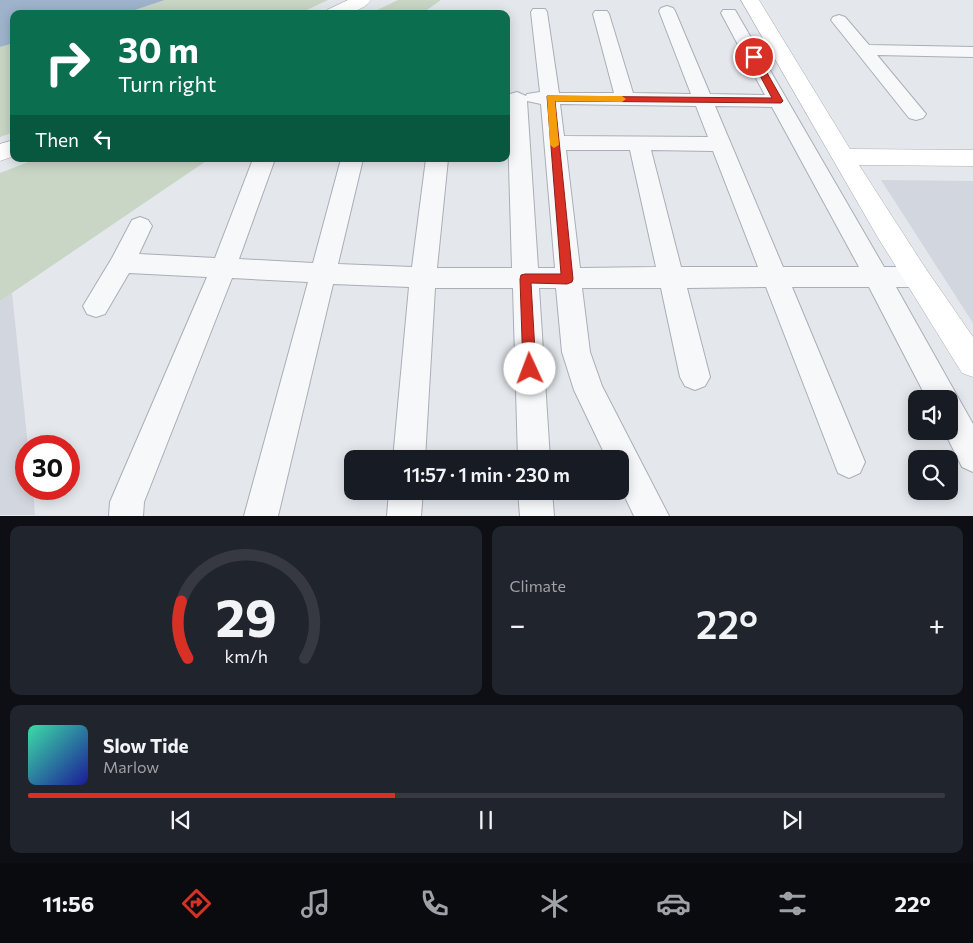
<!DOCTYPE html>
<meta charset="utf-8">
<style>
body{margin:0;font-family:Commissioner,sans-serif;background:#20242c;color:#f1f3f6;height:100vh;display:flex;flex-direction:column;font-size:19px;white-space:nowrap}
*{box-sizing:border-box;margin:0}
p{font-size:16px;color:#9ea1a6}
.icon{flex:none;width:28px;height:28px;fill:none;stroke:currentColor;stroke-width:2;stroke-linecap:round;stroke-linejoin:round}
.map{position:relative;height:516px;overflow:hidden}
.panel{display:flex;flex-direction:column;gap:10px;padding:10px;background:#0d0f14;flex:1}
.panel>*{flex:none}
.hud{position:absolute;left:10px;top:10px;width:500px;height:152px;border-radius:10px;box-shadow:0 2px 12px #0003;background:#0b6e4f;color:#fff;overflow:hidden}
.controls{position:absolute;left:908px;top:390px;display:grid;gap:10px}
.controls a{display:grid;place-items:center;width:50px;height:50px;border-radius:10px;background:#171b24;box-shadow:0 2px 12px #0003;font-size:25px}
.speed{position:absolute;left:15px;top:435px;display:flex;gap:10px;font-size:25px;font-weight:700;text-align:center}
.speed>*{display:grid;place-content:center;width:65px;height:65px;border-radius:50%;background:#171b24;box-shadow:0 2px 12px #0003;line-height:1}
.speed .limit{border:8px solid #d22;background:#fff;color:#111}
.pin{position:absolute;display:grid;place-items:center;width:42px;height:42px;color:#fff;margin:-21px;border:2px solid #fff;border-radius:50%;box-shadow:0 1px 5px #0007}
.me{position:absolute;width:55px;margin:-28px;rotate:358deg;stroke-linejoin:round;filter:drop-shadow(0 0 4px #0008)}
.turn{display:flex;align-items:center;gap:18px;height:105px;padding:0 25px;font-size:22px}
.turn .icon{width:65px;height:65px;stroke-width:2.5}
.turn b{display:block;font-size:35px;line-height:42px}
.then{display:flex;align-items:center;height:48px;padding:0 25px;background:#0003;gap:10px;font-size:19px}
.big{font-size:38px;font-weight:600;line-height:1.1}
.panel .card{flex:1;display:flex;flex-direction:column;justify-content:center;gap:8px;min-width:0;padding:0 18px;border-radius:10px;background:#20242c}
.panel .dial{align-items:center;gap:0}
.dial svg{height:130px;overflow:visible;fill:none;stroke:#363941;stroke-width:7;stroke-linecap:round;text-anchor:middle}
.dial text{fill:#f1f3f6;stroke:none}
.song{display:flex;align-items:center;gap:15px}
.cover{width:60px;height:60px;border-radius:8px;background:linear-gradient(135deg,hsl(160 70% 55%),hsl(240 70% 35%))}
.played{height:5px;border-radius:2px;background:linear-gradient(90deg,#d93025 40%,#363941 40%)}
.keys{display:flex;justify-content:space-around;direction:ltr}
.heat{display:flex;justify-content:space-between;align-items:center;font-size:28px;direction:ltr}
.panel .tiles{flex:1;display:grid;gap:10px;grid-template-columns:1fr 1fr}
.card:last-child{grid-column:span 2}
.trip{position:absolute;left:344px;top:450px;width:285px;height:50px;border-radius:10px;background:#171b24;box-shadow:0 2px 12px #0003;font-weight:600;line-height:50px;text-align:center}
.menu{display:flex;height:80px;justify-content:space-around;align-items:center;background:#090b0e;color:#9ea1a6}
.menu .icon{width:35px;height:35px}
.menu .selected{color:#d93025}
.menu b{font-size:22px;color:#f1f3f6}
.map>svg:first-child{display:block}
</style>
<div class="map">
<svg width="973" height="516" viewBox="0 0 973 516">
<rect width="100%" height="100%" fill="#e4e7ec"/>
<!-- built -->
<path fill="#d2d6de" d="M 881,180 L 973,181 L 973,323 Z
M 12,293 L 28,446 L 26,446 L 26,489 L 33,489 L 35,515 L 0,515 L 0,301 Z"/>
<!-- green -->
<path fill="#c9d6c5" d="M 165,0 L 328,0 L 298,14 L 123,14 Z
M 398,0 L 441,0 L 421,14 L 369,14 Z
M 14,43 L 14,132 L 0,137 L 0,47 Z
M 36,159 L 209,159 L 0,301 L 0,173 Z"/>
<!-- water -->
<path fill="#9fb4cc" d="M 0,0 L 165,0 L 123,14 L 14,14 L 14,43 L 0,47 Z"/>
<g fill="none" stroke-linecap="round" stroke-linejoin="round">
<defs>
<path id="street" d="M 667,6 L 673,8 L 675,11 L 710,94 L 765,95 L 721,13 L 723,10 L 735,10 L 884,267 L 917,267 L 926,270 L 930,277 L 926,284 L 917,287 L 896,287 L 973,424 L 973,472 L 962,467 L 944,431 L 949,431 L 949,399 L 927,399 L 869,287 L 792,287 L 865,462 L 860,473 L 849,478 L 838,473 L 766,287 L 687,288 L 710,377 L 705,386 L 695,390 L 685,386 L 680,377 L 661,288 L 582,288 L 590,352 L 602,386 L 669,516 L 634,516 L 620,487 L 620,459 L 607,459 L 574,390 L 562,352 L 556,288 L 539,288 L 550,459 L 518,459 L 513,288 L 435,288 L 425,459 L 393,459 L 409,287 L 333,284 L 278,516 L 244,516 L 308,282 L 232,278 L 144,502 L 143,516 L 109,516 L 110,502 L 207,277 L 129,273 L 105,314 L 96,317 L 87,314 L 83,306 L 112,258 L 132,220 L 140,217 L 148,220 L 152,226 L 139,254 L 215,258 L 253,159 L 275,159 L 239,259 L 313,263 L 341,159 L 363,159 L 338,264 L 412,267 L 426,159 L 448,159 L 437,268 L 512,268 L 507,98 L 510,94 L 517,92 L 526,96 L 527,94 L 540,92 L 531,12 L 533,9 L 545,9 L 547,12 L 559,93 L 614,93 L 593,14 L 595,11 L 607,11 L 609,14 L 633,93 L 691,94 L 659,11 L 661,8 ZM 527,101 L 541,104 L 555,268 L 538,268 ZM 560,104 L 696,106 L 708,137 L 564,136 ZM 715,106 L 772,107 L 859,267 L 783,267 ZM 566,150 L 630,150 L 656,267 L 580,268 ZM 651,150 L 713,151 L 758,267 L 681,267 Z
M 839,15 L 845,17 L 869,45 L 973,47 L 973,57 L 877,55 L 926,114 L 923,118 L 916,120 L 909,118 L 831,20 L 833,17 Z
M 389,491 L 423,491 L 421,516 L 387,516 Z
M 518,491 L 552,491 L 554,516 L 520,516 Z"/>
<path id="secondary" d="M 348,0 L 371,0 C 361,14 340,14 324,14 L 327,10 Z
M 741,0 L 759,0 L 850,149 L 973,150 L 973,166 L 859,165 L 924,266 L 973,337 L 973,377 L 962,373 L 877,236 Z
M 14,140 L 14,156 L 0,161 L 0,144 Z"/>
</defs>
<!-- street casing -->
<use href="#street" stroke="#a9aeb7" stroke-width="2"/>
<!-- secondary casing -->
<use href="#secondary" stroke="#a9aeb7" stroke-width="1"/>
<!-- street -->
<use href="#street" fill="#f7f8fa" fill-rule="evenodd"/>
<!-- secondary -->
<use href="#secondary" fill="#fff" fill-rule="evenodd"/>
</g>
<!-- route -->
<path fill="#d93025" stroke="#8d1f18" d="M 751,55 L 758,57 L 783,101 L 781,103 L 555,101 L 573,279 L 572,282 L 567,284 L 531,283 L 536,369 L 534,373 L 530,375 L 525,373 L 523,369 L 520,279 L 521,275 L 525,274 L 561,274 L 547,96 L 772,98 L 750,57 Z"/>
<!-- slow -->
<path fill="#f59e0b" d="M 547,96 L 622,96 L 626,99 L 622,102 L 555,101 L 559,145 L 554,148 L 550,145 Z"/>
</svg>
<div class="controls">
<a><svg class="icon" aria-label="sound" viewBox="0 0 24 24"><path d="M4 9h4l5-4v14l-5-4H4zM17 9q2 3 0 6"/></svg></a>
<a><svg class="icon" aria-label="search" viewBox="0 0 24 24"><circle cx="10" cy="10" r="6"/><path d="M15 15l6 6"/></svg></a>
</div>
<div class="speed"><div class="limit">30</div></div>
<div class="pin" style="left:754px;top:57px;background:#d93025"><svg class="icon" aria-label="arrive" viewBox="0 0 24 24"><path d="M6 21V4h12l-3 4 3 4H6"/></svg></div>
<svg class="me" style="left:530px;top:369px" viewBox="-20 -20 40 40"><circle r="19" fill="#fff"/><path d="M0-13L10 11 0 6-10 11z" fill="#d93025"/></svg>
<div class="trip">11:57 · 1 min · 230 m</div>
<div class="hud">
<div class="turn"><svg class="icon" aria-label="right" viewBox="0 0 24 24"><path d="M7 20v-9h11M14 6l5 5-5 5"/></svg><div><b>30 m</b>Turn right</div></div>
<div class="then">Then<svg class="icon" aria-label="left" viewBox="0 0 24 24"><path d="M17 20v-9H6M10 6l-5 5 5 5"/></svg></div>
</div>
</div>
<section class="panel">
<div class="tiles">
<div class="card dial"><svg viewBox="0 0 100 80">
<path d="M14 69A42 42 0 1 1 86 69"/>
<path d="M14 69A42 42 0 0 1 10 34" stroke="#d93025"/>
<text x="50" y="56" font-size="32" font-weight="700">29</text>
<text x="50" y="72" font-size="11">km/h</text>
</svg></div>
<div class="card"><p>Climate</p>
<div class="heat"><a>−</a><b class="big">22°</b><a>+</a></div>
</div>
<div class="card">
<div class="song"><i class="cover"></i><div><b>Slow Tide</b><p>Marlow</p></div></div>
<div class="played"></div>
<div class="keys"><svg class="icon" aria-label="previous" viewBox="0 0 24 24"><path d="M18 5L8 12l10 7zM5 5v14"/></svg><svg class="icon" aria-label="pause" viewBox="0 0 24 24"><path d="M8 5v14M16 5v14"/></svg><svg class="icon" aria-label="next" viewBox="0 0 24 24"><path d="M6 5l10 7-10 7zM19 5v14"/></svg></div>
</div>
</div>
</section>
<nav class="menu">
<b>11:56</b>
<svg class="icon selected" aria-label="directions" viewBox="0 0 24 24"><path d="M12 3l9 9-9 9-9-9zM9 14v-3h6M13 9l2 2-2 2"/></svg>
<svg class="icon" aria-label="music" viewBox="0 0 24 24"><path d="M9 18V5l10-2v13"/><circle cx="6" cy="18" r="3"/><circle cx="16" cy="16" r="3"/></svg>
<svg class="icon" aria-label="phone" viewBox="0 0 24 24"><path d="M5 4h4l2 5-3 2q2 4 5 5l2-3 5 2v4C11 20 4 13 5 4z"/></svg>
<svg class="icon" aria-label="climate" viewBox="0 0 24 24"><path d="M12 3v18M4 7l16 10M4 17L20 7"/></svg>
<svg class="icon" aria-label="car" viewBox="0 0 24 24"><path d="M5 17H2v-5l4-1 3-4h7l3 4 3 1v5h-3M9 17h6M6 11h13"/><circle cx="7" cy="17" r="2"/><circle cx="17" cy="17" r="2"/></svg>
<svg class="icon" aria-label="filters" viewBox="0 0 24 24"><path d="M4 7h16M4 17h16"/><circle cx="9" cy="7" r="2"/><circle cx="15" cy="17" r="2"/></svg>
<b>22°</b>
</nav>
